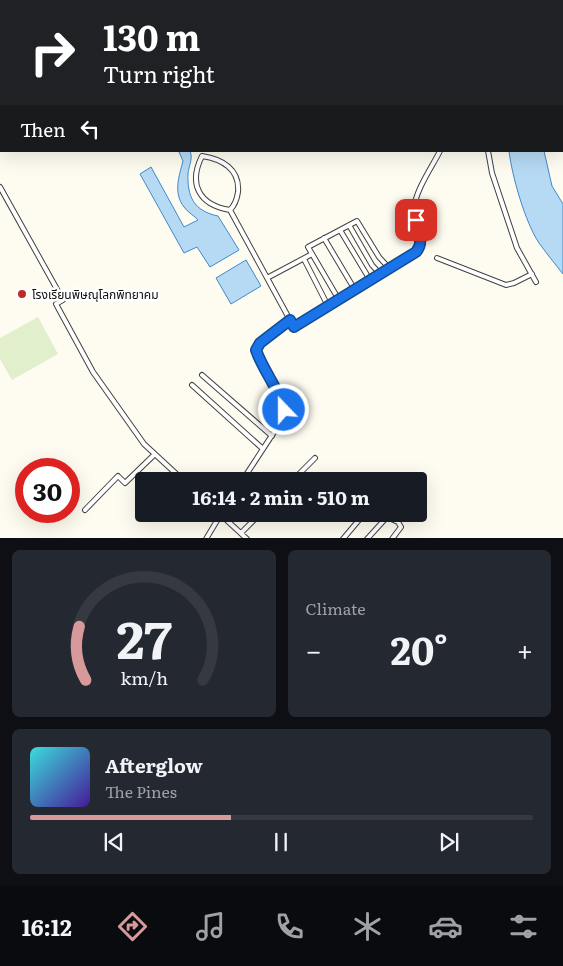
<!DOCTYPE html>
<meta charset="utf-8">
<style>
body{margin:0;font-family:Literata,"Noto Sans Thai",serif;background:#242831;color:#f1f3f6;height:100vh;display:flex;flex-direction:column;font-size:19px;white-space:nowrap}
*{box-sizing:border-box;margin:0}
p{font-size:16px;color:#9ea1a6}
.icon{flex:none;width:28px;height:28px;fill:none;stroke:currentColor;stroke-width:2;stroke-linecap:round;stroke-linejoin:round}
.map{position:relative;height:538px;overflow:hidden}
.sheet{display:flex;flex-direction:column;gap:12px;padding:12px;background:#0d0f14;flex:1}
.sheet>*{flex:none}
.guide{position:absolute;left:0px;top:0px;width:564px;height:152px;box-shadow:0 5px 20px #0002;background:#202124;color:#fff;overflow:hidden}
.speed{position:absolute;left:15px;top:458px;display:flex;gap:10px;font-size:25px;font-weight:700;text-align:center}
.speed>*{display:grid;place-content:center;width:65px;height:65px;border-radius:50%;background:#171b24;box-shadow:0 5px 20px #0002;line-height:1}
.speed .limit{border:8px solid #d22;background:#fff;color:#111}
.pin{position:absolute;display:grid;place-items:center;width:42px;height:42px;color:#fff;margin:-21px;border-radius:10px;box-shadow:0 2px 8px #0006}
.me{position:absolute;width:55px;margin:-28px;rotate:338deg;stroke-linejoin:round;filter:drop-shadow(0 0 4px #0008)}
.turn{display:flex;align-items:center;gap:18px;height:105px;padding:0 20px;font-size:22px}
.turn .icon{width:65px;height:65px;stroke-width:2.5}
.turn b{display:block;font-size:35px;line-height:42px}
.then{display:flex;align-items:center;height:48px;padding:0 20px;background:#0003;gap:10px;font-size:19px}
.big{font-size:38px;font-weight:700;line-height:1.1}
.sheet .card{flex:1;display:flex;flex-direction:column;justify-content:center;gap:8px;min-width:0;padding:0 18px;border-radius:8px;background:#242831}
.sheet .dial{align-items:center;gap:0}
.dial svg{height:130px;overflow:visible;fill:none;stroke:#363941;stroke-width:7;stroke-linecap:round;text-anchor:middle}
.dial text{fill:#f1f3f6;stroke:none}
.song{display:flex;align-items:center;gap:15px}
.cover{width:60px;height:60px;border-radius:8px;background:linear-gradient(135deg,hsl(180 70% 55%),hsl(260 70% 35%))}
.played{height:5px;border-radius:2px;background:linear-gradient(90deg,#d8999b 40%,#363941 40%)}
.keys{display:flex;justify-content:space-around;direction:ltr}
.heat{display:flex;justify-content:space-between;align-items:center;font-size:28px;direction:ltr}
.sheet .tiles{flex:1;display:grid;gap:12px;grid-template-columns:1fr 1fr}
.card:last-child{grid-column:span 2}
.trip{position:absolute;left:135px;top:472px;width:292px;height:50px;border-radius:5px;background:#171b24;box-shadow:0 5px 20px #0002;font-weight:700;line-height:50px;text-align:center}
.dock{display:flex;height:80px;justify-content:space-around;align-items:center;background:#090b0e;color:#9ea1a6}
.dock .icon{width:35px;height:35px}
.dock .active{color:#d8999b}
.dock b{font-size:22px;color:#f1f3f6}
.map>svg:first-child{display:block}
</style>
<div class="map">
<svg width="563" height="539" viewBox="0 0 563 539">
<rect width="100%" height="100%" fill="#fefcf0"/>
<!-- pitch -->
<path fill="#e1efcc" d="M 38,317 L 58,354 L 12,380 L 0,359 L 0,338 Z"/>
<!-- water -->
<path fill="#b6d9f4" stroke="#408ac9" d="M 181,151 L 190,151 L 191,154 C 192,161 189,166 188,173 C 187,197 194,211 218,216 L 239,250 L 210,267 L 197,247 L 184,253 L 140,174 L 151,167 L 184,227 L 198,220 C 195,216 187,212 184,207 C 173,193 179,176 183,161 L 179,152 Z
M 509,151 L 544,151 L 552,186 L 563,204 L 563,274 C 555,264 547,254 539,243 C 525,222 512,176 509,151 Z
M 246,260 L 261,286 L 231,304 L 216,278 Z"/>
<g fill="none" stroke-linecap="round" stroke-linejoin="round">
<defs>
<path id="street" d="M 22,0 L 23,1
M 292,0 L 292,1
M 399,0 L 400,1
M 522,1 L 522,0
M 488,151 L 492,173 L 517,248 L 536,282
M 202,156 C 222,159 240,169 238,192 C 237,199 235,205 230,210 C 199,205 188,184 202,156 Z
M 0,187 L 63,300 L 56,304 L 93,372 L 144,444 L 184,481
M 230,210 L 290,320 L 261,343 L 256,350 L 259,358 L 282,400 L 284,410 L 278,426 L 242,481
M 349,225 L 372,265 L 380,274
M 340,230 L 370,280
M 324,238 L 355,290
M 437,258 L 506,285 L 514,283 L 532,274
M 304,259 L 328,306
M 267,278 L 312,254
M 339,300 L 308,247 L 357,221 L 379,257 L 389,268
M 290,320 L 294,327 L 416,252 L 420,248 C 422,234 414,222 414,209 C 415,191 432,167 440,151
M 202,375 L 272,436
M 192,385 L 263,449
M 292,481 L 315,458
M 85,510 L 118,476 L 125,483 L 155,454
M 220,514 L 247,539
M 241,533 L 260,514
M 206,539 L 221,514
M 343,539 L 364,514
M 367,539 L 387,517 L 398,522 L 401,527 L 392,539"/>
<path id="secondary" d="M 78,1 L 81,0
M 188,1 L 190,0
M 203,1 L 205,0
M 0,44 L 1,44
M 0,106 L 1,105"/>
</defs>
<!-- street casing -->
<use href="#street" stroke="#414141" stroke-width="6"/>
<!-- secondary casing -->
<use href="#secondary" stroke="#303030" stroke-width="8"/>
<!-- street -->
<use href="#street" stroke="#fff" stroke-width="4"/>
<!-- secondary -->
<use href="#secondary" stroke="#fcf8ad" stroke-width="5"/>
<defs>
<path id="rail" d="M 120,1 L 122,0
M 0,67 L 1,66"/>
</defs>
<!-- rail casing -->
<use href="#rail" stroke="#ba2c2b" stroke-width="3"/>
<!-- rail -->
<use href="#rail" stroke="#fff" stroke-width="1" stroke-dasharray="4" stroke-linecap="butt"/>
</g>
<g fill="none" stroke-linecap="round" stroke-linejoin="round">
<defs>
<path id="route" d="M 284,410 C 279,388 263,371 256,350 L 260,343 L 290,320 L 294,327 L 416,252 C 424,243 419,231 416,220"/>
</defs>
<!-- route casing -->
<use href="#route" stroke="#114b97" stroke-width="12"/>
<!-- route -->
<use href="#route" stroke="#1a73e8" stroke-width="9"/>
</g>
<!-- markers -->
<circle fill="#ba2c2b" stroke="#fff" stroke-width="2" cx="22" cy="294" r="5"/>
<g text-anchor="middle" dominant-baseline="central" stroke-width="5" stroke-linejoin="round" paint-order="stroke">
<!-- poi labels -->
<g font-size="12" fill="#0e0e0e" stroke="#fff" text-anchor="start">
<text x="32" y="294">โรงเรียนพิษณุโลกพิทยาคม</text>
</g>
</g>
</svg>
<div class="speed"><div class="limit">30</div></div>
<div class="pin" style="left:416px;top:220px;background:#d93025"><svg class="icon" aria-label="arrive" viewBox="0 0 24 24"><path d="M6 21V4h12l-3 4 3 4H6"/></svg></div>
<svg class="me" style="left:284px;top:410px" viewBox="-20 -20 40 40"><circle r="17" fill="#1a73e8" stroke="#fff" stroke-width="3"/><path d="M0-11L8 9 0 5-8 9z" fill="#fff"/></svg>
<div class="trip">16:14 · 2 min · 510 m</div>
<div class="guide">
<div class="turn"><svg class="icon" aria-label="right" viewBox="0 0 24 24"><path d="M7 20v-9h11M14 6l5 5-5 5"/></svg><div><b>130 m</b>Turn right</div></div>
<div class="then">Then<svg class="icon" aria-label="left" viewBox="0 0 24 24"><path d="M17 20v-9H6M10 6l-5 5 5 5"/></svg></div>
</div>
</div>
<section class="sheet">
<div class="tiles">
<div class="card dial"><svg viewBox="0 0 100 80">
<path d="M14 69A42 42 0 1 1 86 69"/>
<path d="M14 69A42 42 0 0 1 10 36" stroke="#d8999b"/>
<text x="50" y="56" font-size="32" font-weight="700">27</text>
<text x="50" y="72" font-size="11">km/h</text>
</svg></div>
<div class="card"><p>Climate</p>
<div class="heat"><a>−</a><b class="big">20°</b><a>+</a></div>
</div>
<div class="card">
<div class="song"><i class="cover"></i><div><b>Afterglow</b><p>The Pines</p></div></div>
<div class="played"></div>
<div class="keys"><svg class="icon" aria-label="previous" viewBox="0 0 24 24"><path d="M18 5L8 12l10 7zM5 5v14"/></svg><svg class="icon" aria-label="pause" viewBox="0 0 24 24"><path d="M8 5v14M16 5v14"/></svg><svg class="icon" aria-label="next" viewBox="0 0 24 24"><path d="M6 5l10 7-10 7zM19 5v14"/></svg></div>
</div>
</div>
</section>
<nav class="dock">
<b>16:12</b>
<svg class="icon active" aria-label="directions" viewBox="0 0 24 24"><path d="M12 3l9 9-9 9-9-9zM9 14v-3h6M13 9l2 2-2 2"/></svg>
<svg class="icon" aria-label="music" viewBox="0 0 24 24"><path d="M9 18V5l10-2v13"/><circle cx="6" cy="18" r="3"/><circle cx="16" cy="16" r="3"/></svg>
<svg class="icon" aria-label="phone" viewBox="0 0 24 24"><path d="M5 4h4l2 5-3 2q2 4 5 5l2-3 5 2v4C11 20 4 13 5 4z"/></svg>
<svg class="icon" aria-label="climate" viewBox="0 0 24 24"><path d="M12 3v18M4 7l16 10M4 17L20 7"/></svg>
<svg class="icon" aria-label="car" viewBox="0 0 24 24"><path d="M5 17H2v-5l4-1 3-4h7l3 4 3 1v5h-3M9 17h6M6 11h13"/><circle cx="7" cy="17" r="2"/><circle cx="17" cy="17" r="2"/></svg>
<svg class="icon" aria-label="filters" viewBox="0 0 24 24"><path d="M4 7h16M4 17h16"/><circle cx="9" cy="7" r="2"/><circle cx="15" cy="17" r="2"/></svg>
</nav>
